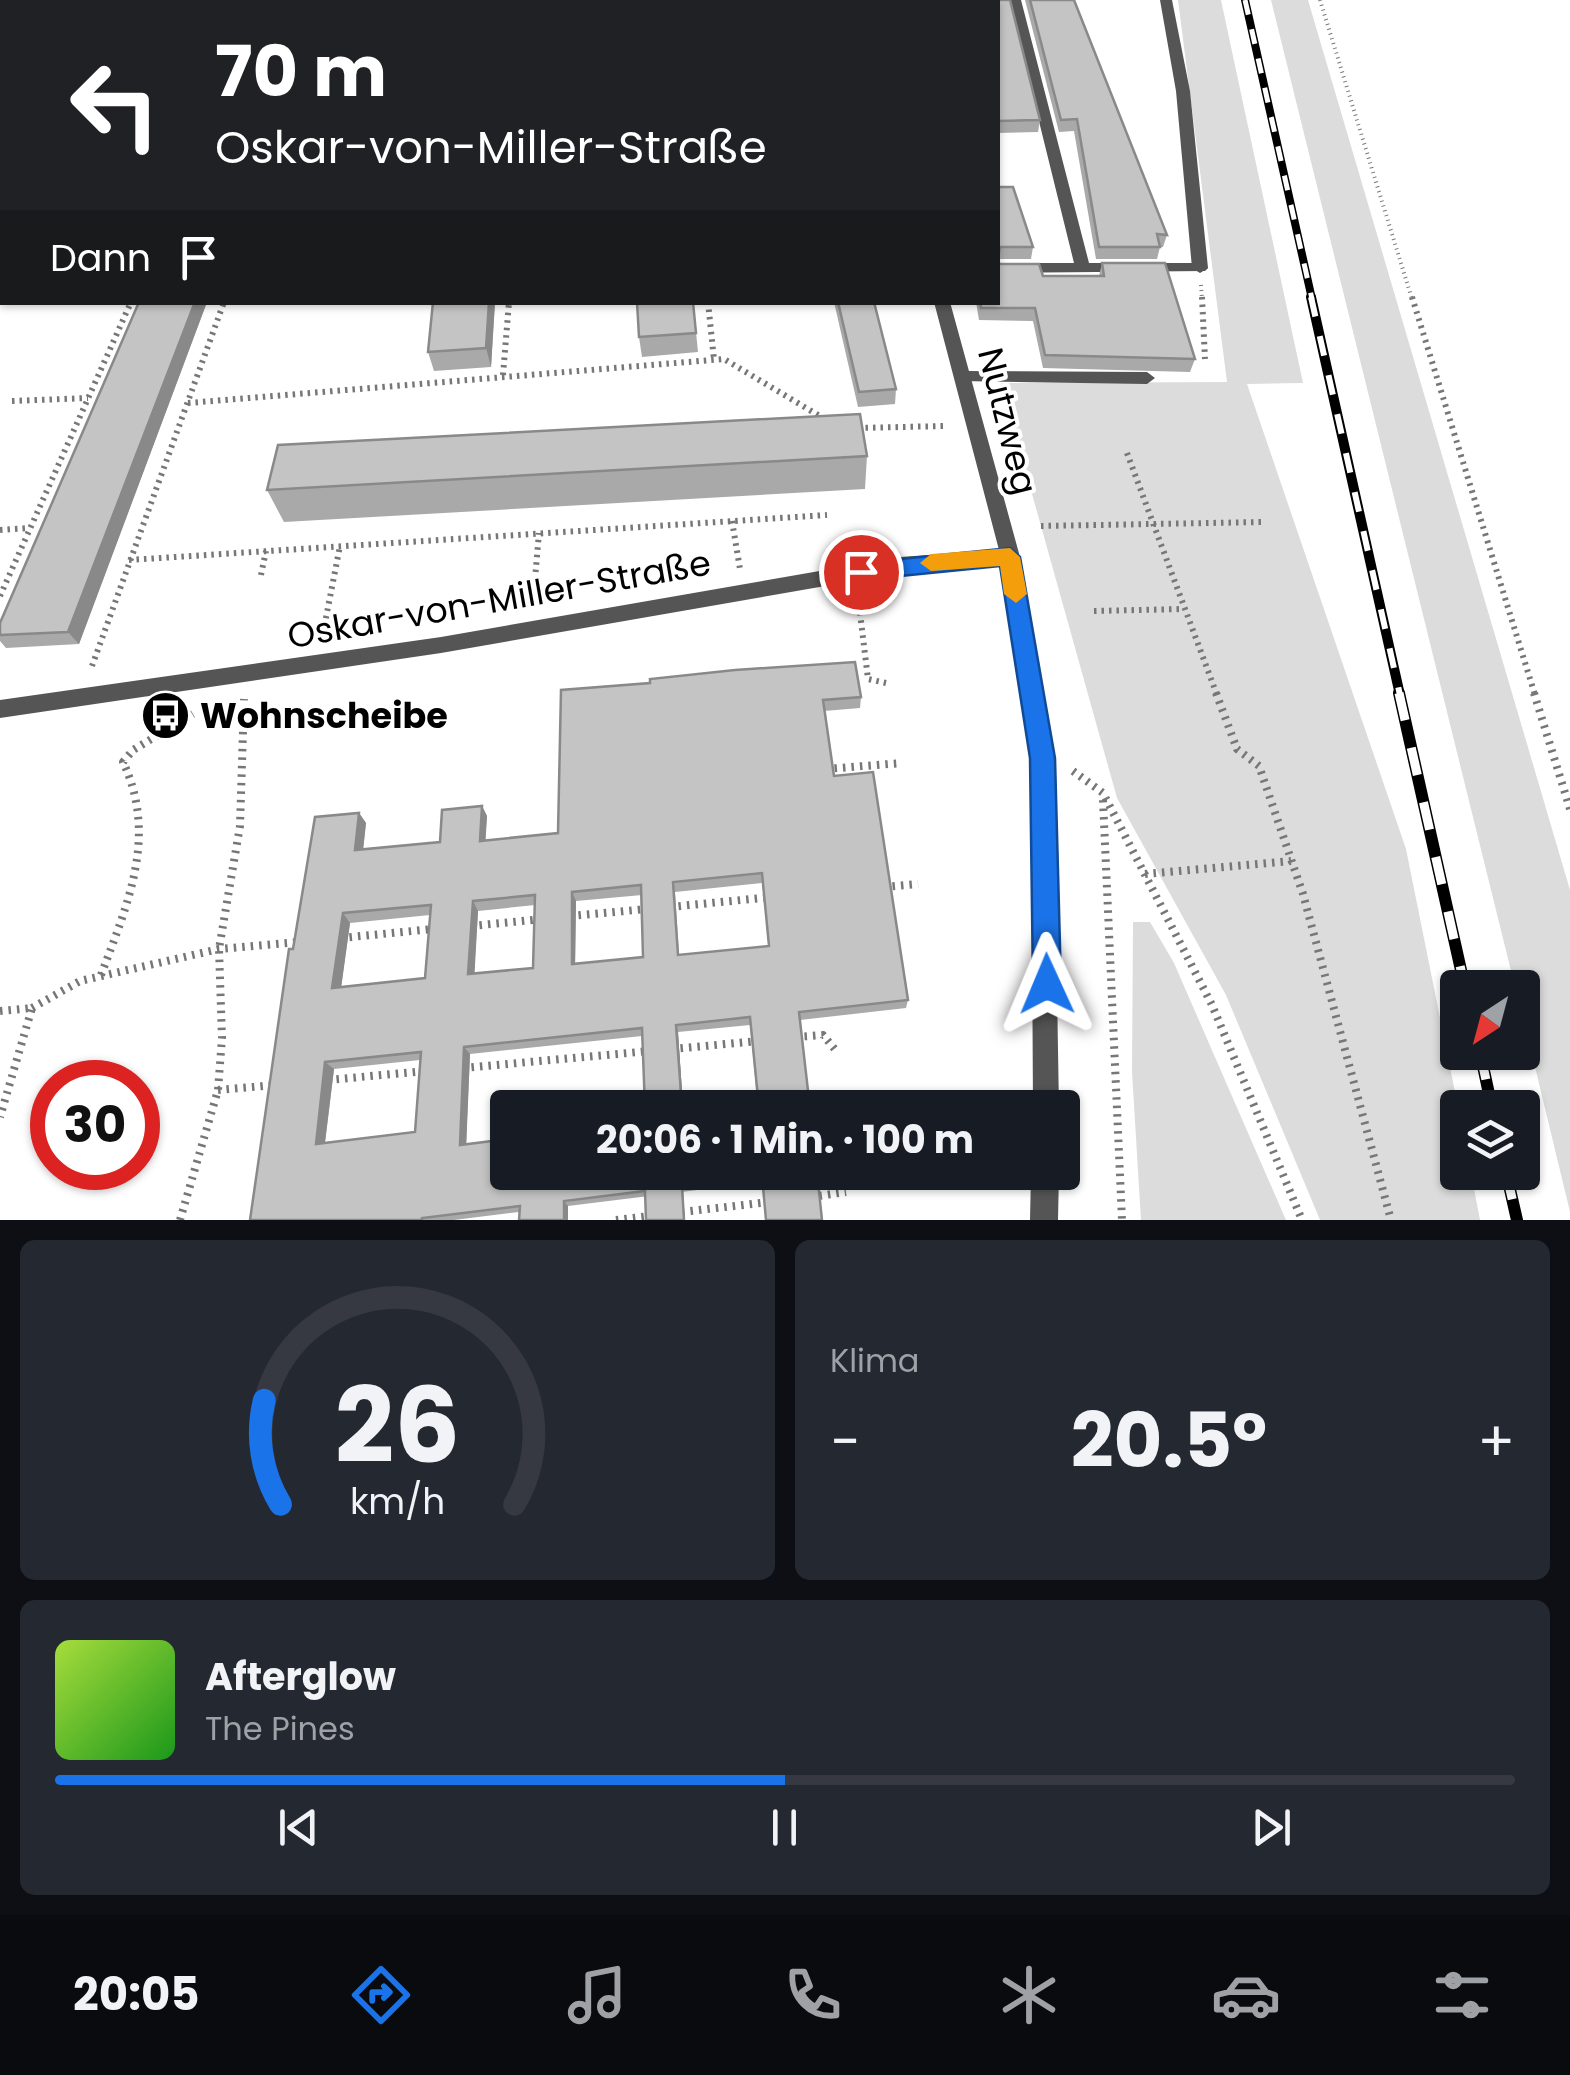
<!DOCTYPE html>
<html lang="de">
<meta charset="utf-8">
<style>
body{margin:0;font-family:Poppins,sans-serif;background:#242831;color:#f1f3f6;height:100vh;display:flex;flex-direction:column;font-size:38px;white-space:nowrap}
*{box-sizing:border-box;margin:0}
p{font-size:32px;color:#9ea1a6}
.icon{flex:none;width:55px;height:55px;fill:none;stroke:currentColor;stroke-width:2;stroke-linecap:round;stroke-linejoin:round}
.map{position:relative;height:1220px;overflow:hidden}
.panel{display:flex;flex-direction:column;gap:20px;padding:20px;background:#0d0f14;flex:1}
.panel>*{flex:none}
.hud{position:absolute;left:0px;top:0px;width:1000px;height:305px;box-shadow:0 2px 8px #0004;background:#202124;color:#fff;overflow:hidden}
.needle{width:65px;rotate:216deg}
.controls{position:absolute;left:1440px;top:970px;display:grid;gap:20px}
.controls a{display:grid;place-items:center;width:100px;height:100px;border-radius:10px;background:#171b24;box-shadow:0 2px 8px #0004;font-size:50px}
.speed{position:absolute;left:30px;top:1060px;display:flex;gap:20px;font-size:50px;font-weight:700;text-align:center}
.speed>*{display:grid;place-content:center;width:130px;height:130px;border-radius:50%;background:#171b24;box-shadow:0 2px 8px #0004;line-height:1}
.speed .limit{border:15px solid #d22;background:#fff;color:#111}
.pin{position:absolute;display:grid;place-items:center;width:85px;height:85px;color:#fff;margin:-42px;border:5px solid #fff;border-radius:50%;box-shadow:0 2px 10px #0007}
.me{position:absolute;width:110px;margin:-55px;rotate:359deg;stroke-linejoin:round;filter:drop-shadow(0 0 8px #0008)}
.turn{display:flex;align-items:center;gap:35px;height:210px;padding:0 50px;font-size:45px}
.turn .icon{width:130px;height:130px;stroke-width:2.5}
.turn b{display:block;font-size:70px;line-height:85px}
.then{display:flex;align-items:center;height:95px;padding:0 50px;background:#0003;gap:20px;font-size:38px}
.big{font-size:75px;font-weight:700;line-height:1.1}
.panel .tile{flex:1;display:flex;flex-direction:column;justify-content:center;gap:15px;min-width:0;padding:0 35px;border-radius:15px;background:#242831}
.panel .dial{align-items:center;gap:0}
.dial svg{height:260px;overflow:visible;fill:none;stroke:#363941;stroke-width:7;stroke-linecap:round;text-anchor:middle}
.dial text{fill:#f1f3f6;stroke:none}
.song{display:flex;align-items:center;gap:30px}
.cover{width:120px;height:120px;border-radius:15px;background:linear-gradient(135deg,hsl(80 70% 55%),hsl(120 70% 35%))}
.played{height:10px;border-radius:5px;background:linear-gradient(90deg,#1a73e8 50%,#363941 50%)}
.keys{display:flex;justify-content:space-around;direction:ltr}
.heat{display:flex;justify-content:space-between;align-items:center;font-size:55px;direction:ltr}
.panel .tiles{flex:1;display:grid;gap:20px;grid-template-columns:1fr 1fr}
.tile:last-child{grid-column:span 2}
.trip{position:absolute;left:490px;top:1090px;width:590px;height:100px;border-radius:10px;background:#171b24;box-shadow:0 2px 8px #0004;font-weight:700;line-height:100px;text-align:center}
.tabs{display:flex;height:160px;justify-content:space-around;align-items:center;background:#090b0e;color:#9ea1a6}
.tabs .icon{width:70px;height:70px}
.tabs .active{color:#1a73e8}
.tabs b{font-size:45px;color:#f1f3f6}
.map>svg:first-child{display:block}
</style>
<div class="map">
<svg width="1570" height="1220" viewBox="0 0 1570 1220">
<rect width="100%" height="100%" fill="#fff"/>
<!-- green -->
<path fill="#dcdcdc" d="M 1178,0 L 1221,0 L 1303,383 L 1247,384 L 1406,849 L 1458,1107 L 1458,1172 L 1471,1173 L 1480,1220 L 1320,1220 L 1226,995 L 1117,798 L 1001,383 L 1227,382 Z
M 1271,0 L 1308,0 L 1570,890 L 1570,1212 L 1523,1017 L 1522,988 L 1515,987 Z
M 1133,922 L 1150,922 L 1174,963 L 1286,1220 L 1141,1220 L 1132,1072 Z"/>
<g fill="none" stroke-linecap="round" stroke-linejoin="round">
<!-- path-far2 -->
<path stroke="#777" stroke-width="4" stroke-dasharray="1 4" stroke-linecap="butt" d="M 1320,0 L 1412,299
M 1201,285 L 1202,299"/>
<!-- path-far1 -->
<path stroke="#777" stroke-width="6" stroke-dasharray="2.5 5" stroke-linecap="butt" d="M 1202,297 L 1205,359
M 1412,297 L 1535,695
M 708,302 L 714,360
M 503,375 L 509,302
M 12,401 L 88,398
M 188,403 L 724,359 L 828,421
M 858,428 L 945,426
M 1127,453 L 1217,695
M 732,521 L 740,569
M 1041,526 L 1264,522
M 0,530 L 30,528
M 129,560 L 827,515
M 261,575 L 266,551
M 0,596 L 131,302
M 533,602 L 539,533
M 1094,611 L 1184,609
M 860,613 L 868,679 L 886,683
M 323,633 L 340,546
M 92,666 L 224,302"/>
<!-- path -->
<path stroke="#777" stroke-width="8" stroke-dasharray="2.5 6" stroke-linecap="butt" d="M 1216,693 L 1237,749 L 1259,766 L 1303,894 L 1391,1220
M 1534,693 L 1570,809
M 826,769 L 902,763
M 1073,771 L 1103,793 L 1212,1005 L 1302,1220
M 1103,800 L 1122,1220
M 1145,874 L 1291,861
M 884,887 L 918,884
M 670,907 L 772,897
M 570,916 L 647,909
M 471,926 L 543,919
M 341,938 L 433,929
M 101,975 C 128,903 158,836 123,762 L 133,750 L 193,714
M 32,1008 L 80,981 L 219,949 L 299,942
M 0,1011 L 32,1008 L 0,1117
M 796,1037 L 823,1035 L 838,1053
M 672,1049 L 759,1041
M 463,1068 L 650,1051
M 328,1080 L 425,1071
M 218,1090 L 276,1085
M 811,1197 L 846,1192
M 682,1212 L 769,1202
M 180,1220 L 218,1090 L 222,1038 L 219,949 L 240,826 L 244,699
M 616,1220 L 650,1216"/>
<!-- service -->
<path fill="#555" fill-rule="evenodd" d="M 1160,0 L 1172,0 L 1190,91 L 1208,268 L 1200,273 L 1192,268 L 1176,91 Z
M 964,371 L 1147,372 L 1155,378 L 1147,384 L 958,381 L 956,377 Z"/>
<!-- minor -->
<path fill="#555" fill-rule="evenodd" d="M 847,0 L 859,0 L 860,2 L 848,2 Z
M 1009,0 L 1021,0 L 1089,263 L 1200,263 L 1208,268 L 1205,271 L 998,273 L 998,263 L 1074,263 Z
M 2,236 L 2,249 L 0,250 L 0,237 Z
M 934,302 L 950,302 L 1020,557 L 1053,757 L 1059,1108 L 1033,1108 L 1031,757 L 1002,565 L 900,573 L 441,653 L 0,718 L 0,700 L 441,637 L 900,557 L 999,550 Z
M 1031,1172 L 1059,1172 L 1058,1220 L 1030,1220 Z"/>
<defs>
<path id="rail-far2" d="M 1245,0 L 1312,299"/>
<path id="rail-far1" d="M 1311,297 L 1400,695"/>
<path id="rail" d="M 1399,693 L 1465,988
M 1480,1052 L 1492,1108
M 1506,1172 L 1517,1220"/>
</defs>
<!-- rail-far2 casing -->
<use href="#rail-far2" stroke="#000" stroke-width="8"/>
<!-- rail-far1 casing -->
<use href="#rail-far1" stroke="#000" stroke-width="10"/>
<!-- rail casing -->
<use href="#rail" stroke="#000" stroke-width="12"/>
<!-- rail-far2 -->
<use href="#rail-far2" stroke="#fff" stroke-width="5" stroke-dasharray="15" stroke-linecap="butt"/>
<!-- rail-far1 -->
<use href="#rail-far1" stroke="#fff" stroke-width="6" stroke-dasharray="20" stroke-linecap="butt"/>
<!-- rail -->
<use href="#rail" stroke="#fff" stroke-width="9" stroke-dasharray="28" stroke-linecap="butt"/>
</g>
<!-- wall -->
<path fill="#a9a9a9" fill-rule="evenodd" d="M 0,0 L 107,0 L 106,2 L 2,2 L 2,165 L 0,165 Z
M 347,0 L 401,0 L 400,2 L 348,2 Z
M 501,0 L 545,0 L 545,2 L 501,2 Z
M 647,0 L 684,0 L 684,2 L 647,2 Z
M 906,0 L 1010,0 L 1040,120 L 1038,132 L 998,133 L 998,2 L 906,2 Z
M 1025,0 L 1074,0 L 1167,235 L 1163,247 L 1160,247 L 1157,259 L 1096,259 L 1074,131 L 1059,132 Z
M 998,187 L 1033,247 L 1031,259 L 998,259 Z
M 1102,263 L 1195,359 L 1190,372 L 1043,368 L 1033,321 L 979,320 L 976,302 L 998,302 L 1000,264 L 1043,276 L 1099,276 Z
M 207,302 L 79,644 L 6,648 L 0,641 L 0,623 Z
M 433,302 L 495,302 L 491,367 L 434,371 L 428,352 Z
M 693,302 L 698,352 L 642,357 L 639,337 Z
M 834,302 L 874,302 L 896,389 L 895,404 L 858,407 Z
M 867,456 L 865,489 L 284,522 L 267,490 Z
M 561,690 L 861,697 L 860,708 L 824,711 L 834,776 L 908,1000 L 906,1008 L 800,1020 L 810,1108 L 645,1108 L 642,1036 L 470,1054 L 466,1144 L 817,1172 L 762,1182 L 568,1206 L 568,1220 L 519,1220 L 519,1212 L 454,1220 L 250,1220 L 293,949 L 359,813 L 366,823 L 363,849 L 440,842 L 482,806 L 487,816 L 485,840 L 558,833 ZM 762,883 L 769,946 L 679,955 L 675,892 ZM 642,895 L 643,957 L 575,963 L 576,901 ZM 535,905 L 533,968 L 474,974 L 478,911 ZM 430,915 L 425,978 L 341,987 L 350,923 ZM 750,1025 L 757,1098 L 683,1107 L 678,1032 ZM 420,1060 L 415,1132 L 325,1143 L 334,1069 Z"/>
<!-- shaded-wall -->
<path fill="#898989" d="M 79,0 L 107,0 L 106,2 L 77,2 Z
M 207,0 L 235,0 L 234,2 L 206,2 Z
M 385,0 L 401,0 L 400,2 L 386,2 Z
M 2,122 L 2,153 L 0,149 L 0,126 Z
M 195,302 L 207,302 L 79,644 L 68,632 Z
M 489,302 L 495,302 L 491,367 L 486,348 Z
M 482,806 L 487,816 L 485,850 L 480,841 Z
M 359,813 L 366,823 L 362,860 L 355,850 Z
M 572,892 L 576,901 L 575,972 L 572,964 Z
M 473,901 L 478,911 L 474,983 L 468,974 Z
M 343,913 L 350,923 L 340,996 L 332,988 Z
M 676,1025 L 678,1032 L 683,1108 L 682,1108 Z
M 464,1047 L 470,1054 L 466,1151 L 460,1145 Z
M 325,1062 L 334,1069 L 324,1150 L 316,1144 Z
M 564,1201 L 568,1206 L 568,1220 L 564,1220 Z"/>
<!-- building -->
<path fill="#c4c4c4" stroke="#898989" stroke-width="2.5" fill-rule="evenodd" d="M 0,0 L 79,0 L 77,2 L 2,2 L 2,122 L 0,126 Z
M 168,0 L 207,0 L 206,2 L 166,2 Z
M 910,0 L 1010,0 L 1040,120 L 998,121 L 998,2 L 911,2 Z
M 1030,0 L 1074,0 L 1167,235 L 1157,234 L 1160,247 L 1099,247 L 1077,119 L 1061,120 Z
M 998,187 L 1013,187 L 1033,247 L 1000,247 L 998,257 Z
M 998,262 L 1000,264 L 1039,264 L 1043,276 L 1104,276 L 1102,263 L 1165,263 L 1195,359 L 1045,355 L 1035,308 L 981,308 L 980,302 L 998,302 Z
M 139,302 L 195,302 L 68,632 L 0,635 L 0,623 Z
M 433,302 L 489,302 L 486,348 L 428,352 Z
M 637,302 L 693,302 L 696,333 L 639,337 Z
M 838,302 L 874,302 L 896,389 L 859,392 Z
M 860,414 L 867,456 L 267,490 L 278,445 Z
M 855,662 L 861,697 L 823,700 L 834,776 L 873,772 L 908,1000 L 799,1012 L 810,1108 L 645,1108 L 642,1028 L 464,1047 L 460,1145 L 508,1139 L 508,1172 L 817,1172 L 822,1220 L 766,1220 L 762,1176 L 682,1186 L 684,1220 L 646,1220 L 645,1191 L 564,1201 L 564,1220 L 519,1220 L 520,1206 L 422,1218 L 422,1220 L 250,1220 L 289,949 L 293,949 L 315,817 L 359,813 L 355,850 L 440,842 L 442,810 L 482,806 L 480,841 L 558,833 L 561,690 L 650,683 L 650,679 L 735,670 ZM 762,873 L 769,946 L 678,955 L 673,882 ZM 641,885 L 643,957 L 572,964 L 572,892 ZM 535,895 L 533,968 L 468,974 L 473,901 ZM 431,905 L 425,978 L 332,988 L 343,913 ZM 750,1017 L 758,1098 L 682,1107 L 676,1025 ZM 421,1052 L 415,1132 L 316,1144 L 325,1062 Z"/>
<!-- route -->
<path fill="#1a73e8" stroke="#114b97" stroke-width="2.5" d="M 1010,548 L 1020,557 L 1055,758 L 1061,984 L 1057,994 L 1047,999 L 1037,994 L 1033,984 L 1030,758 L 1000,566 L 861,580 L 850,572 L 861,563 Z"/>
<!-- slow -->
<path fill="#f59e0b" d="M 1010,548 L 1020,557 L 1027,594 L 1016,603 L 1004,594 L 1000,566 L 931,571 L 920,563 L 931,554 Z"/>
<!-- icons -->
<defs>
<symbol id="bus-disc" viewBox="-11 -11 22 22"><circle r="9.5" fill="#000" stroke="#fff"/><path d="M-5-6H5V4H4V6H2V4H-2V6H-4V4H-5ZM-3.5-4V0h7V-4ZM-3.5 1.2v1.5H-2V1.2ZM2 1.2v1.5H3.5V1.2Z" fill="#fff"/></symbol>
</defs>
<g fill-rule="evenodd">
<use href="#bus-disc" x="138" y="688" width="55" height="55"/>
</g>
<g text-anchor="middle" dominant-baseline="central" stroke-width="8" stroke-linejoin="round" paint-order="stroke">
<!-- street labels -->
<g font-size="35" fill="#000" stroke="#fff">
<text transform="translate(1008 421) rotate(76)">Nutzweg</text>
<text transform="translate(499 599) rotate(-10)">Oskar-von-Miller-Straße</text>
</g>
<!-- poi labels -->
<g font-size="35" font-weight="bold" fill="#000" stroke="#fff" text-anchor="start">
<text x="200" y="715">Wohnscheibe</text>
</g>
</g>
</svg>
<div class="controls">
<a><svg class="needle" viewBox="-14 -14 28 28"><path d="M0-13l5 13h-10z" fill="#e53935"/><path d="M0 13l5-13h-10z" fill="#9ea1a6"/></svg></a>
<a><svg class="icon" aria-label="layers" viewBox="0 0 24 24"><path d="M12 4l9 5-9 5-9-5zM3 14l9 5 9-5"/></svg></a>
</div>
<div class="speed"><div class="limit">30</div></div>
<div class="pin" style="left:861px;top:572px;background:#d93025"><svg class="icon" aria-label="arrive" viewBox="0 0 24 24"><path d="M6 21V4h12l-3 4 3 4H6"/></svg></div>
<svg class="me" style="left:1047px;top:984px" viewBox="-20 -20 40 40"><path d="M0-17L14 15 0 8-14 15z" fill="#1a73e8" stroke="#fff" stroke-width="4"/></svg>
<div class="trip">20:06 · 1 Min. · 100 m</div>
<div class="hud">
<div class="turn"><svg class="icon" aria-label="left" viewBox="0 0 24 24"><path d="M17 20v-9H6M10 6l-5 5 5 5"/></svg><div><b>70 m</b>Oskar-von-Miller-Straße</div></div>
<div class="then">Dann<svg class="icon" aria-label="arrive" viewBox="0 0 24 24"><path d="M6 21V4h12l-3 4 3 4H6"/></svg></div>
</div>
</div>
<section class="panel">
<div class="tiles">
<div class="tile dial"><svg viewBox="0 0 100 80">
<path d="M14 69A42 42 0 1 1 86 69"/>
<path d="M14 69A42 42 0 0 1 9 37" stroke="#1a73e8"/>
<text x="50" y="56" font-size="32" font-weight="700">26</text>
<text x="50" y="72" font-size="11">km/h</text>
</svg></div>
<div class="tile"><p>Klima</p>
<div class="heat"><a>−</a><b class="big">20.5°</b><a>+</a></div>
</div>
<div class="tile">
<div class="song"><i class="cover"></i><div><b>Afterglow</b><p>The Pines</p></div></div>
<div class="played"></div>
<div class="keys"><svg class="icon" aria-label="previous" viewBox="0 0 24 24"><path d="M18 5L8 12l10 7zM5 5v14"/></svg><svg class="icon" aria-label="pause" viewBox="0 0 24 24"><path d="M8 5v14M16 5v14"/></svg><svg class="icon" aria-label="next" viewBox="0 0 24 24"><path d="M6 5l10 7-10 7zM19 5v14"/></svg></div>
</div>
</div>
</section>
<nav class="tabs">
<b>20:05</b>
<svg class="icon active" aria-label="directions" viewBox="0 0 24 24"><path d="M12 3l9 9-9 9-9-9zM9 14v-3h6M13 9l2 2-2 2"/></svg>
<svg class="icon" aria-label="music" viewBox="0 0 24 24"><path d="M9 18V5l10-2v13"/><circle cx="6" cy="18" r="3"/><circle cx="16" cy="16" r="3"/></svg>
<svg class="icon" aria-label="phone" viewBox="0 0 24 24"><path d="M5 4h4l2 5-3 2q2 4 5 5l2-3 5 2v4C11 20 4 13 5 4z"/></svg>
<svg class="icon" aria-label="climate" viewBox="0 0 24 24"><path d="M12 3v18M4 7l16 10M4 17L20 7"/></svg>
<svg class="icon" aria-label="car" viewBox="0 0 24 24"><path d="M5 17H2v-5l4-1 3-4h7l3 4 3 1v5h-3M9 17h6M6 11h13"/><circle cx="7" cy="17" r="2"/><circle cx="17" cy="17" r="2"/></svg>
<svg class="icon" aria-label="filters" viewBox="0 0 24 24"><path d="M4 7h16M4 17h16"/><circle cx="9" cy="7" r="2"/><circle cx="15" cy="17" r="2"/></svg>
</nav>
